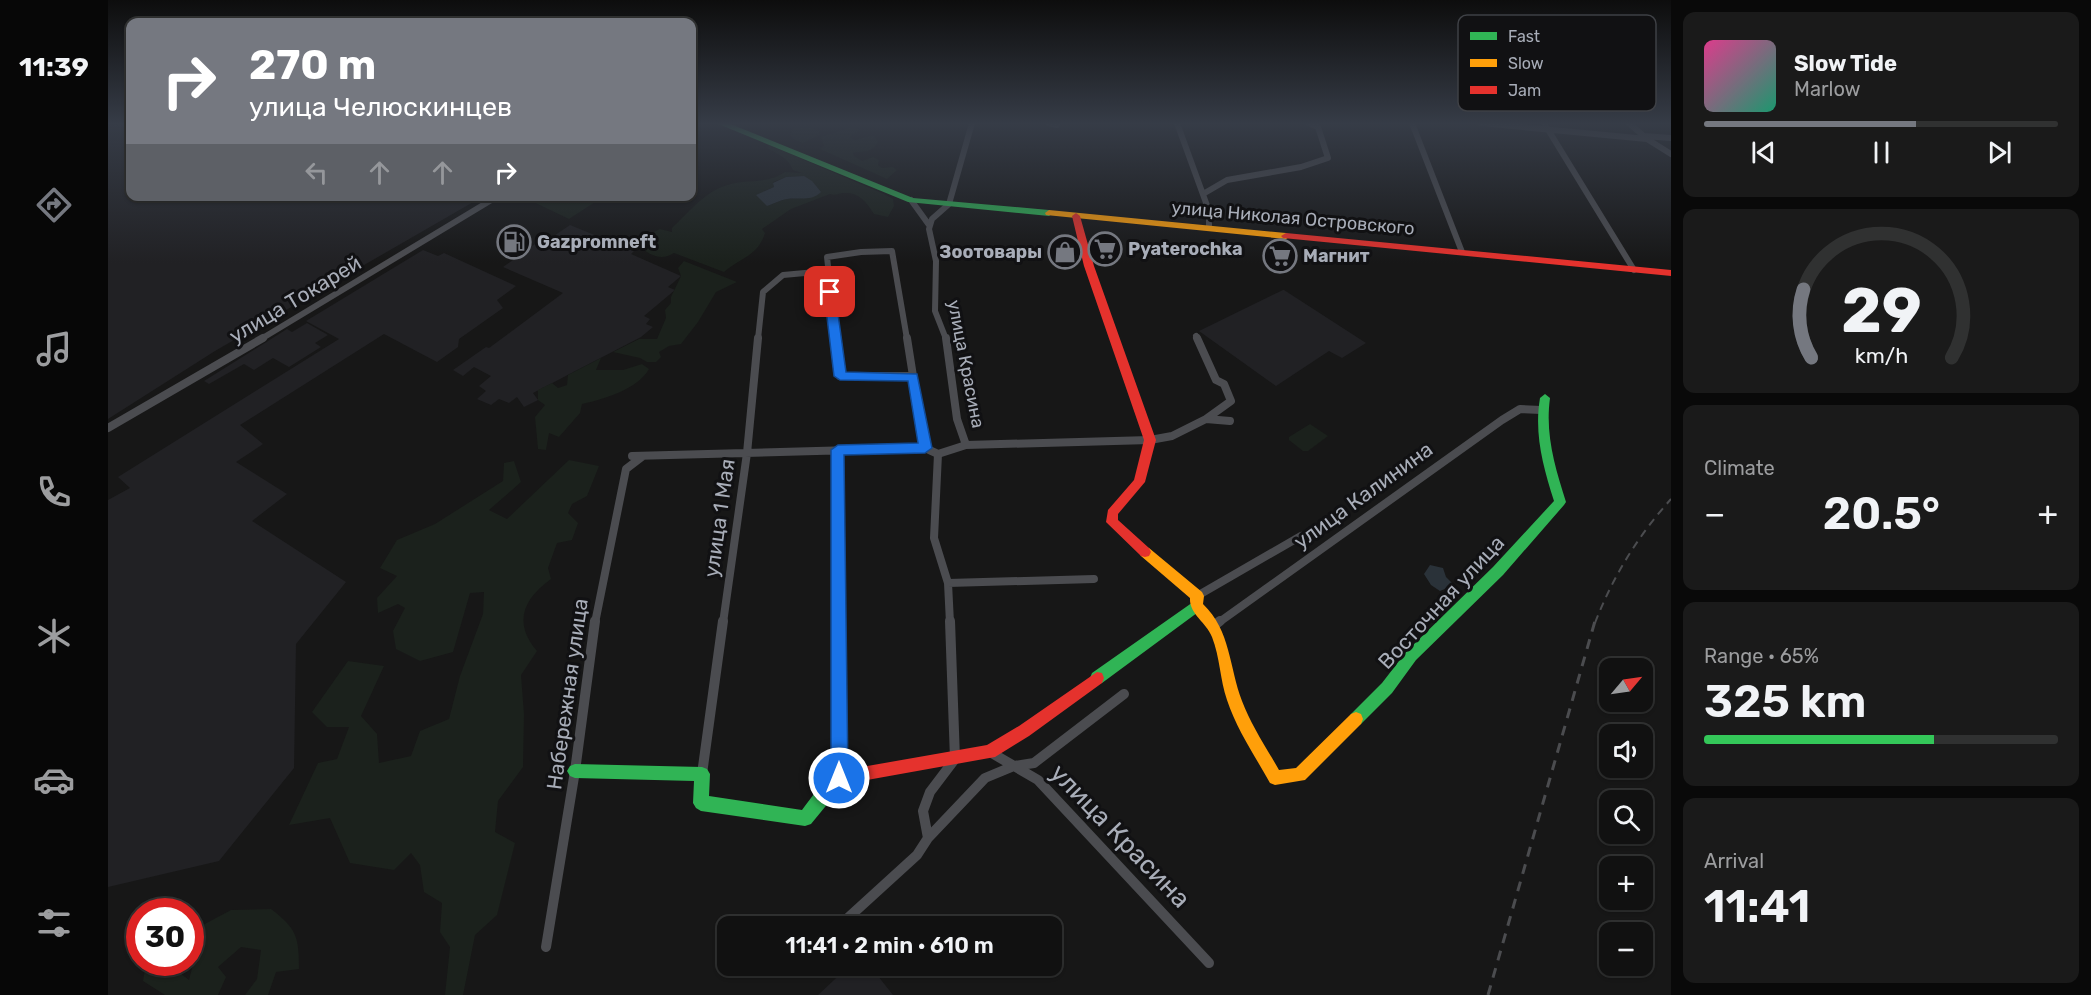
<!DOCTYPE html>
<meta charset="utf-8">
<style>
body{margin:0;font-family:Rubik,sans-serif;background:#1a1a1a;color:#f1f3f6;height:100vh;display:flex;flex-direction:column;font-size:22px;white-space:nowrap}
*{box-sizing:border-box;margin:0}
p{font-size:20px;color:#9c9d9f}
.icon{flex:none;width:33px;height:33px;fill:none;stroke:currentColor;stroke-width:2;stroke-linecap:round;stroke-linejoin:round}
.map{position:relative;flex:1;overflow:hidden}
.side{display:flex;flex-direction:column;gap:12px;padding:12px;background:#090909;width:420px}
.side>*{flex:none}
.banner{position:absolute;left:18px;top:18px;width:570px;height:183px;border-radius:12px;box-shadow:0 2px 4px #0004,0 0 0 2px #303131;background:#757880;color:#fff;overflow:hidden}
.needle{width:39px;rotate:61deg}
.tools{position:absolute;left:1491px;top:658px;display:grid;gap:12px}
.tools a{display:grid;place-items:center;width:54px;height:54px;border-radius:12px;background:#111;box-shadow:0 2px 4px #0004,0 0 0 2px #303131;font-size:30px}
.speed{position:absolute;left:18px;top:898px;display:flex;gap:12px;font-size:30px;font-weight:700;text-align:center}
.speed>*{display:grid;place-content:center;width:78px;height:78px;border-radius:50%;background:#111;box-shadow:0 2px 4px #0004,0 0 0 2px #303131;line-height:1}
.speed .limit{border:9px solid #d22;background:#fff;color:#111}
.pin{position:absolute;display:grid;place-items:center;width:51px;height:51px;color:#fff;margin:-26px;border-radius:12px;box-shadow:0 3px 9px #0006}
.me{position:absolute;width:66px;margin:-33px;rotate:0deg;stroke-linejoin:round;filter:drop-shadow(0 0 4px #0008)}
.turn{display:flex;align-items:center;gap:21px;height:126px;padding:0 24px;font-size:27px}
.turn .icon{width:78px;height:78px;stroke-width:2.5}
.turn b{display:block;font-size:42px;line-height:51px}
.lanes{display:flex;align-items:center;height:57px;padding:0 24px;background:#0003;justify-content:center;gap:30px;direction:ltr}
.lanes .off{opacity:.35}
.big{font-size:45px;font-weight:600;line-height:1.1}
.side .tile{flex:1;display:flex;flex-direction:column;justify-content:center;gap:9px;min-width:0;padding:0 21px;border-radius:12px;background:#1a1a1a}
.side .dial{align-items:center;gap:0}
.dial svg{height:156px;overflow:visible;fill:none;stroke:#303131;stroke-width:7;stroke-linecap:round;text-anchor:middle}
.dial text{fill:#f1f3f6;stroke:none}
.song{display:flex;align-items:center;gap:18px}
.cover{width:72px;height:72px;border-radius:9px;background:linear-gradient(135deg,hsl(330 70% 55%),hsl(160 70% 35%))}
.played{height:6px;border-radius:3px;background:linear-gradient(90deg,#757880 60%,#303131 60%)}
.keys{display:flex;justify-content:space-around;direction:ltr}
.heat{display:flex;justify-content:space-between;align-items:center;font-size:33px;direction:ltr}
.charge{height:9px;border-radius:4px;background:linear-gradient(90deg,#34c759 65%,#303131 0)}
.trip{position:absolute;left:609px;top:916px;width:345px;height:60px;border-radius:12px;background:#111;box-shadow:0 2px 4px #0004,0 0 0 2px #303131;font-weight:600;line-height:60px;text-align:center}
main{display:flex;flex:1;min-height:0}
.tab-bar{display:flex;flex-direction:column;width:108px;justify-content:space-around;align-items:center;background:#070707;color:#9c9d9f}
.tab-bar .icon{width:42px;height:42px}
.tab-bar .on{color:#757880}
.tab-bar b{font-size:27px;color:#f1f3f6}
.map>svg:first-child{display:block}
</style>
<main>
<nav class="tab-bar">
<b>11:39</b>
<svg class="icon on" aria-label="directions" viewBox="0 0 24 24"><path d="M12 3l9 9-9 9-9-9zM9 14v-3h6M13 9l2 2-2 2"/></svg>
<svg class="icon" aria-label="music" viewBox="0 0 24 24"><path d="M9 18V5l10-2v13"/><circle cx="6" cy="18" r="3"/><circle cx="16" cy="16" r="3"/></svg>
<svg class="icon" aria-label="phone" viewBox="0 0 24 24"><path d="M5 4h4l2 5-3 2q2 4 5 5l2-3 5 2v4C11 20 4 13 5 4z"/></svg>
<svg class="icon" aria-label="climate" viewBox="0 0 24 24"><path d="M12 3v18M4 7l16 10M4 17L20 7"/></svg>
<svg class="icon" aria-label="car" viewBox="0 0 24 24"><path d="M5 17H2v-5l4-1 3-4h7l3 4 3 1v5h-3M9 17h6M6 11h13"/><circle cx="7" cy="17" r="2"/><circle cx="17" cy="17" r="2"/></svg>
<svg class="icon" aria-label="filters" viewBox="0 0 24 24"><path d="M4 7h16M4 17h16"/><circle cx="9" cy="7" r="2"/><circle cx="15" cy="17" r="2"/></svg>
</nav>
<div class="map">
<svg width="1563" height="995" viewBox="0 0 1563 995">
<rect width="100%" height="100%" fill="#171717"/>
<!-- built -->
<path fill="#212124" d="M 10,123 L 22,123 L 22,196 L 374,197 L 107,351 L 0,419 L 0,128 Z
M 462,225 L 526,251 L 523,254 L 573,276 L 560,287 L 567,290 L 536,316 L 542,319 L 538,324 L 545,327 L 533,337 L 425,393 L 430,400 L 416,407 L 409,397 L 401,403 L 391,399 L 383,405 L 369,399 L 378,391 L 371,386 L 383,376 L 366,367 L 355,376 L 345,370 L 378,347 L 381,348 L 455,293 L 395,267 L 427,244 L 431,246 Z
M 315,250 L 330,256 L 336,253 L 408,286 L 389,300 L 395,308 L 351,339 L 350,347 L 329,362 L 276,334 L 132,425 L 155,444 L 128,462 L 179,494 L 144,521 L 238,582 L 188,644 L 186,768 L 111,861 L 0,887 L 0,500 L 22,488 L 10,477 L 231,339 L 198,321 Z
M 1175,290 L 1176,290 L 1258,343 L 1234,358 L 1221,351 L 1168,386 L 1091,331 Z
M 199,323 L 220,335 L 207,343 L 213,347 L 181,367 L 165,358 L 146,370 L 136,364 L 101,384 L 96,381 L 179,329 L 184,332 Z
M 741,966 L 762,966 L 785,995 L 710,995 Z"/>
<!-- green -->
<path fill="#1b211c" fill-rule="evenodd" d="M 696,125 L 712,131 L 711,135 L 695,143 L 685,139 L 682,134 L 687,127 Z
M 743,127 L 752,130 L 742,137 L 747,140 L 766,135 L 770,142 C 763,154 757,150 745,153 L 746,156 L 754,161 L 765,157 L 771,160 L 770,165 L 774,168 L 785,167 L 789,170 L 779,179 L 712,149 L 716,146 L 713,137 Z
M 661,145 L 776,194 L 785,199 L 786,206 L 780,217 L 766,214 C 759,203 751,192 737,193 C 730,193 729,196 722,194 L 683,209 L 654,229 L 657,233 C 650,256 632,258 616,272 L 566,253 C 551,263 538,252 525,242 L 552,229 L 564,232 L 564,228 C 582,211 599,189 623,184 C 643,179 659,184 677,172 L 694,173 L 685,170 C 680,158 670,154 659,148 ZM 696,176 L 702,198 L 677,199 L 659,206 L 656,191 L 666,187 L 665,182 L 678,177 Z
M 415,197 L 415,196 L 495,197 L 461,219 Z
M 576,261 L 629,282 L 608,292 L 590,322 L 573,344 L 561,346 L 551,352 L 553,357 L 548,362 L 539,362 L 532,358 L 505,352 L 531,339 L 549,339 L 558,318 L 557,310 L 563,303 L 563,297 L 573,276 L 570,268 Z
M 493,358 L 488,370 L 515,370 L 534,364 L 541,369 C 530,389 496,399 474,404 L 472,413 L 451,437 L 441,433 L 438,450 L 430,449 L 427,417 L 437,405 L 430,400 L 430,390 L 444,383 L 450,388 L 459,385 L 460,375 Z
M 1202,424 L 1220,436 L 1200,451 L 1195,451 L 1181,440 L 1181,437 Z
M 461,460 L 491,466 L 479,496 L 464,504 L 460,513 L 470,523 L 464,540 L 449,543 L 440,568 L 443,579 C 415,599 405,623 429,651 L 413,675 L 416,714 L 415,767 L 390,801 L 387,832 L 407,843 L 389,915 L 367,935 L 355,995 L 337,995 L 342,947 L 332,932 L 334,903 L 316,892 L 312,865 L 303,853 L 286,870 L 242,863 L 222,818 L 181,825 L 210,763 L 229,759 L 241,727 L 219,727 L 204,712 L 240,661 L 276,666 L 253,716 L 269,734 L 271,763 L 303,756 L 312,731 L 341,719 L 352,676 L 375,614 L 376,592 L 362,593 L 345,652 L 312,661 L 288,649 L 285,631 L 297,608 L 290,604 L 270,613 L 269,598 L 289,576 L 272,568 L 289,540 L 327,524 L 395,481 L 396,463 L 406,461 L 413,482 L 381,510 L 399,519 Z
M 163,909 C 189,929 191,937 191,969 L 168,972 L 160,995 L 137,995 L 149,979 L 153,950 L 133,947 L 110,967 L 118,977 L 110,995 L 57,995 L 35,981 L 38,963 L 64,963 L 64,967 L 81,980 L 95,925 L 123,910 Z"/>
<!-- water -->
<path fill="#2a3239" d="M 696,176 L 704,181 L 713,192 C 703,202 691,197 679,199 C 672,200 665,204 659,206 L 648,195 L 666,187 L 665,183 L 678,177 Z
M 1322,565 L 1335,568 L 1338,577 L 1346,585 L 1332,591 L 1323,585 L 1316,574 Z"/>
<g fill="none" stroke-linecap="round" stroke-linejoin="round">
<!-- street-far2 -->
<path stroke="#4b4c50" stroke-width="6" d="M 940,123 L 949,125
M 1069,123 L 1101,211 L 1101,228
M 1304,123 L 1354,252
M 1373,123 L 1539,139
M 1436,123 L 1526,270
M 1521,123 L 1539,139 L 1563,154
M 1536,136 L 1563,138
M 1095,194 L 1119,180 L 1193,167 L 1220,158 L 1210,127 L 1200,123
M 803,200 L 821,225
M 1088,336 L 1090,339
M 153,339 L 390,196
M 650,339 L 655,292 L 675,275 L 719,271
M 728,339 L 719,257 L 753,252 L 784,251 L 799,339
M 838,339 L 827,311 L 828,261 L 821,229 L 824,219 L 841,204 L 864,123"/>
<!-- street-far1 -->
<path stroke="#4b4c50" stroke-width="8" d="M 728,338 L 732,376 L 805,376
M 799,338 L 805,376
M 838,338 L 849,419 L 858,445
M 1089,338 L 1108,380 L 1116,384 L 1123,401 L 1098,419
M 805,376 L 817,448
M 0,428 L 155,338
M 730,450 L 731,623
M 830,454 L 826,538 L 840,583 L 842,623
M 524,456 L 817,448 L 830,454 L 858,445 L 1042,440 L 1064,436 L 1098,419 L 1122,421
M 840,583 L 986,579
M 1089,596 L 1193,536
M 487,623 L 518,469 L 535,456
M 615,623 L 639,453 L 650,338
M 1110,623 L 1394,420 L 1412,409 L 1433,410"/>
<!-- street -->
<path stroke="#4b4c50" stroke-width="10" d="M 731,621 L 731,778
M 1105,626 L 1112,621
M 882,752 L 930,780 L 1101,963
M 594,774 L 615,621
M 820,838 L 877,778 L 906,766 L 926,763 L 1016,694
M 730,927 L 809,855 L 820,838 L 815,811 L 822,792 L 847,759 L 842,621
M 438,947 L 467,771 L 487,621"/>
<!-- fast -->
<path fill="#30b455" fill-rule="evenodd" d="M 608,123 L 620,123 L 805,198 L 941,210 L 945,213 L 941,216 L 800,202 Z
M 1437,394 L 1442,398 C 1437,435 1447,467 1458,502 L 1456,505 L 1395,575 L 1308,660 L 1284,693 L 1253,724 L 1248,726 L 1243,724 L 1241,719 L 1243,714 L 1274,683 L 1298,652 L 1385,567 L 1446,501 C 1435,466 1426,434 1432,398 Z
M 1088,600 L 1093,602 L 1095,606 L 1093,610 L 994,683 L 989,684 L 984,683 L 982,678 L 984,673 Z
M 467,764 L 594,767 L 599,769 L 602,774 L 601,796 L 694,810 C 708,793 727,759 753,770 L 756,775 L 753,780 L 735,785 L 703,824 L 697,826 L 593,811 L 588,808 L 585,803 L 586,781 L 467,778 L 462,776 L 459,771 L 462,766 Z"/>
<!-- slow -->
<path fill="#ff9f0a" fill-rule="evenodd" d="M 941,210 L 1178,233 L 1183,236 L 1178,239 L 938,215 L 937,213 Z
M 1037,547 L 1041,548 L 1094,592 L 1096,596 L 1095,604 C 1123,631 1121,667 1134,701 C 1143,725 1158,747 1171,770 L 1188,768 L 1243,714 L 1248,712 L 1253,714 L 1255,719 L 1253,724 L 1197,780 L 1167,785 L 1162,783 C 1147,756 1129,730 1119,700 C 1112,680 1112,657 1104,637 C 1098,622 1081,614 1082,598 L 1033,556 L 1031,552 L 1033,548 Z"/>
<!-- jam -->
<path fill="#e5322d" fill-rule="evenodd" d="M 968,213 L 972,216 L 986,266 L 1048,440 L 1037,482 L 1010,514 L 1010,520 L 1041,548 L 1043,552 L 1041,556 L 1037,557 L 1033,556 L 998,522 L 1000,510 L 1026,480 L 1036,440 L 976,266 L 964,216 Z
M 1178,233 L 1563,270 L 1563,276 L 1175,238 L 1173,236 Z
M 989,672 L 994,673 L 996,678 L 994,683 L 921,736 L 887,757 L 748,782 L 743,780 L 740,775 L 743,770 L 748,768 L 879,745 L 911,726 Z"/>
<!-- rail-far1 -->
<path stroke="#4b4c4f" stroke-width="2" stroke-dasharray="8 6" stroke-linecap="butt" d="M 1487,623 C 1505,576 1530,536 1563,499"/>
<!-- rail -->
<path stroke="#4b4c4f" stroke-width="3" stroke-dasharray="10 8" stroke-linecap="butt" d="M 1380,995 L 1487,621"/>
</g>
<!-- sky -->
<linearGradient id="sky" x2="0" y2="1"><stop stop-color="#0d0d0d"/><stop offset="0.47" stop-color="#363c47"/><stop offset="1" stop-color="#363c47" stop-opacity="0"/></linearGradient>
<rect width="1563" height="263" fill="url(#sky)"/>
<!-- route -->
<path fill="#1a73e8" stroke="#114b97" stroke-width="1.5" d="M 722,288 L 727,292 L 738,372 L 809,374 L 824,448 L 817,453 L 736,455 L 740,778 L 738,784 L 731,786 L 725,784 L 723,778 L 723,450 L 730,445 L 810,443 L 800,381 L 732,380 L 726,376 L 716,292 Z"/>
<!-- icons -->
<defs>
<symbol id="fuel-ring" viewBox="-11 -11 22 22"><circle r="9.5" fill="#111113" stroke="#757880" stroke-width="1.5"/><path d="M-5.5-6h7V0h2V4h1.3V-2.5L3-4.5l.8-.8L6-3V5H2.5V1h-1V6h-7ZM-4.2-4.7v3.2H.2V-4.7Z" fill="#757880"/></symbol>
<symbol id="supermarket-ring" viewBox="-11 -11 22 22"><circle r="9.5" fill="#111113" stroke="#757880" stroke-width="1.5"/><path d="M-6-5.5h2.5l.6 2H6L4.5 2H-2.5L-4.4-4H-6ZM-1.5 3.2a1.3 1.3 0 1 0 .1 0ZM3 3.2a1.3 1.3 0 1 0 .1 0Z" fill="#757880"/></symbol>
<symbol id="shop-ring" viewBox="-11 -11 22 22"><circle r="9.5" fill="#111113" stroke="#757880" stroke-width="1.5"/><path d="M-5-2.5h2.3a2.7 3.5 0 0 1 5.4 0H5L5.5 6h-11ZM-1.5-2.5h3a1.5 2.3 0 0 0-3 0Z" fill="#757880"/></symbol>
</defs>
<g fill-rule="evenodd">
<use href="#fuel-ring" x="387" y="223" width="38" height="38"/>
<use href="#supermarket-ring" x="978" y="230" width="38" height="38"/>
<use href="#shop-ring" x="938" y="233" width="38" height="38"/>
<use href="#supermarket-ring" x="1153" y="237" width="38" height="38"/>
</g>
<g text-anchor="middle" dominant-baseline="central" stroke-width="6" stroke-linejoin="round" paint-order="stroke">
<!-- far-street labels -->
<g font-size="18" fill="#a8adb8" stroke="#111113">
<text transform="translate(1185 218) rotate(5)">улица Николая Островского</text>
<text transform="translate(858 364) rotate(79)">улица Красина</text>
</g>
<!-- far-poi labels -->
<g font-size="18" font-weight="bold" fill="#a8adb8" stroke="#111113" text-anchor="start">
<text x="429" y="242">Gazpromneft</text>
<text x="1020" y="249">Pyaterochka</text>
<text x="934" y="252" text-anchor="end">Зоотовары</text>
<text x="1195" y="256">Магнит</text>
</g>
<!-- street labels -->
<g font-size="21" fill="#a8adb8" stroke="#111113">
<text transform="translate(187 299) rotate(-31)">улица Токарей</text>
<text transform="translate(1255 495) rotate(-36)">улица Калинина</text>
<text transform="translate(611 518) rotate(-82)">улица 1 Мая</text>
<text transform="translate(1333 602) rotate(-47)">Восточная улица</text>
<text transform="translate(459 694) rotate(-82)">Набережная улица</text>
</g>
<!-- near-street labels -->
<g font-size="26" fill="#a8adb8" stroke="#111113">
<text transform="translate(1012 836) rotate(46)">улица Красина</text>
</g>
</g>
<!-- legend -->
<rect x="1350" y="15" width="198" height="96" rx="9" fill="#111113" stroke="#3e4045" stroke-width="1.5"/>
<rect x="1362" y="32" width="27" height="8" fill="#30b455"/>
<rect x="1362" y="59" width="27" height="8" fill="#ff9f0a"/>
<rect x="1362" y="86" width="27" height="8" fill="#e5322d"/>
<g font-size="16" fill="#a8adb8">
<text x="1400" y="42">Fast</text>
<text x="1400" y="69">Slow</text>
<text x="1400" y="96">Jam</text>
</g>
</svg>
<div class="tools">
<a><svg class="needle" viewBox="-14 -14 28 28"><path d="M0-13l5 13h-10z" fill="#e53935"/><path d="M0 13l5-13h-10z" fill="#9c9d9f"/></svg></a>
<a><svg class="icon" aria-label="sound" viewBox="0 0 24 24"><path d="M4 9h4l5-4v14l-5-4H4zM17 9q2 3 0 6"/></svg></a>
<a><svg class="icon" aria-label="search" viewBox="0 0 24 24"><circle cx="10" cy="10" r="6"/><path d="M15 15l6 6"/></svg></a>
<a>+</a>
<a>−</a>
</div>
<div class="speed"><div class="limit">30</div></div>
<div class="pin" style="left:722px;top:292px;background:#d93025"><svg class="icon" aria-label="arrive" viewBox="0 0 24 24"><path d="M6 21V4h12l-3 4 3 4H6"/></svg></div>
<svg class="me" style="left:731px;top:778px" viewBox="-20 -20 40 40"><circle r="17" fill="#1a73e8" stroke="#fff" stroke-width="3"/><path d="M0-11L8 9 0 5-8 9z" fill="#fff"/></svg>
<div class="trip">11:41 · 2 min · 610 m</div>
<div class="banner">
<div class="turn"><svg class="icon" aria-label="right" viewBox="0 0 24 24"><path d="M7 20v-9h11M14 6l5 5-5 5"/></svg><div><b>270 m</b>улица Челюскинцев</div></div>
<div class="lanes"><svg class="icon off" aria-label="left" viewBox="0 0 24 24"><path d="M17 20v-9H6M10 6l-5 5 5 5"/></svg><svg class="icon off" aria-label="ahead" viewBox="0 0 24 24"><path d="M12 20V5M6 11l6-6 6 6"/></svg><svg class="icon off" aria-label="ahead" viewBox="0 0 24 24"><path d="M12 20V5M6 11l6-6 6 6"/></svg><svg class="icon" aria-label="right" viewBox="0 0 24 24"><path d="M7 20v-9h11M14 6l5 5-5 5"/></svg></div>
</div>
</div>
<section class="side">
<div class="tile">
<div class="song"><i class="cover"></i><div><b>Slow Tide</b><p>Marlow</p></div></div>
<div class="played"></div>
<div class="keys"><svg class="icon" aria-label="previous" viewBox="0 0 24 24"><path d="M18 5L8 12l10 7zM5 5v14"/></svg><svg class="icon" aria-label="pause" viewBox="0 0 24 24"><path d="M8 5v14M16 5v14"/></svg><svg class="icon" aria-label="next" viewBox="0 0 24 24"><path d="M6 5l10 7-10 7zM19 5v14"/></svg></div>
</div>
<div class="tile dial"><svg viewBox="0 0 100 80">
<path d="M14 69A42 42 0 1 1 86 69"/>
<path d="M14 69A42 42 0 0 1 10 34" stroke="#757880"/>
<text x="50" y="56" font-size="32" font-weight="700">29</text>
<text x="50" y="72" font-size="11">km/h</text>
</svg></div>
<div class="tile"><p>Climate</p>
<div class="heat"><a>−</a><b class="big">20.5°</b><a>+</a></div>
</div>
<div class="tile"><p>Range · 65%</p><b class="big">325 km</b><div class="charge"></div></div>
<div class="tile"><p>Arrival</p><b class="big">11:41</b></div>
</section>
</main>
